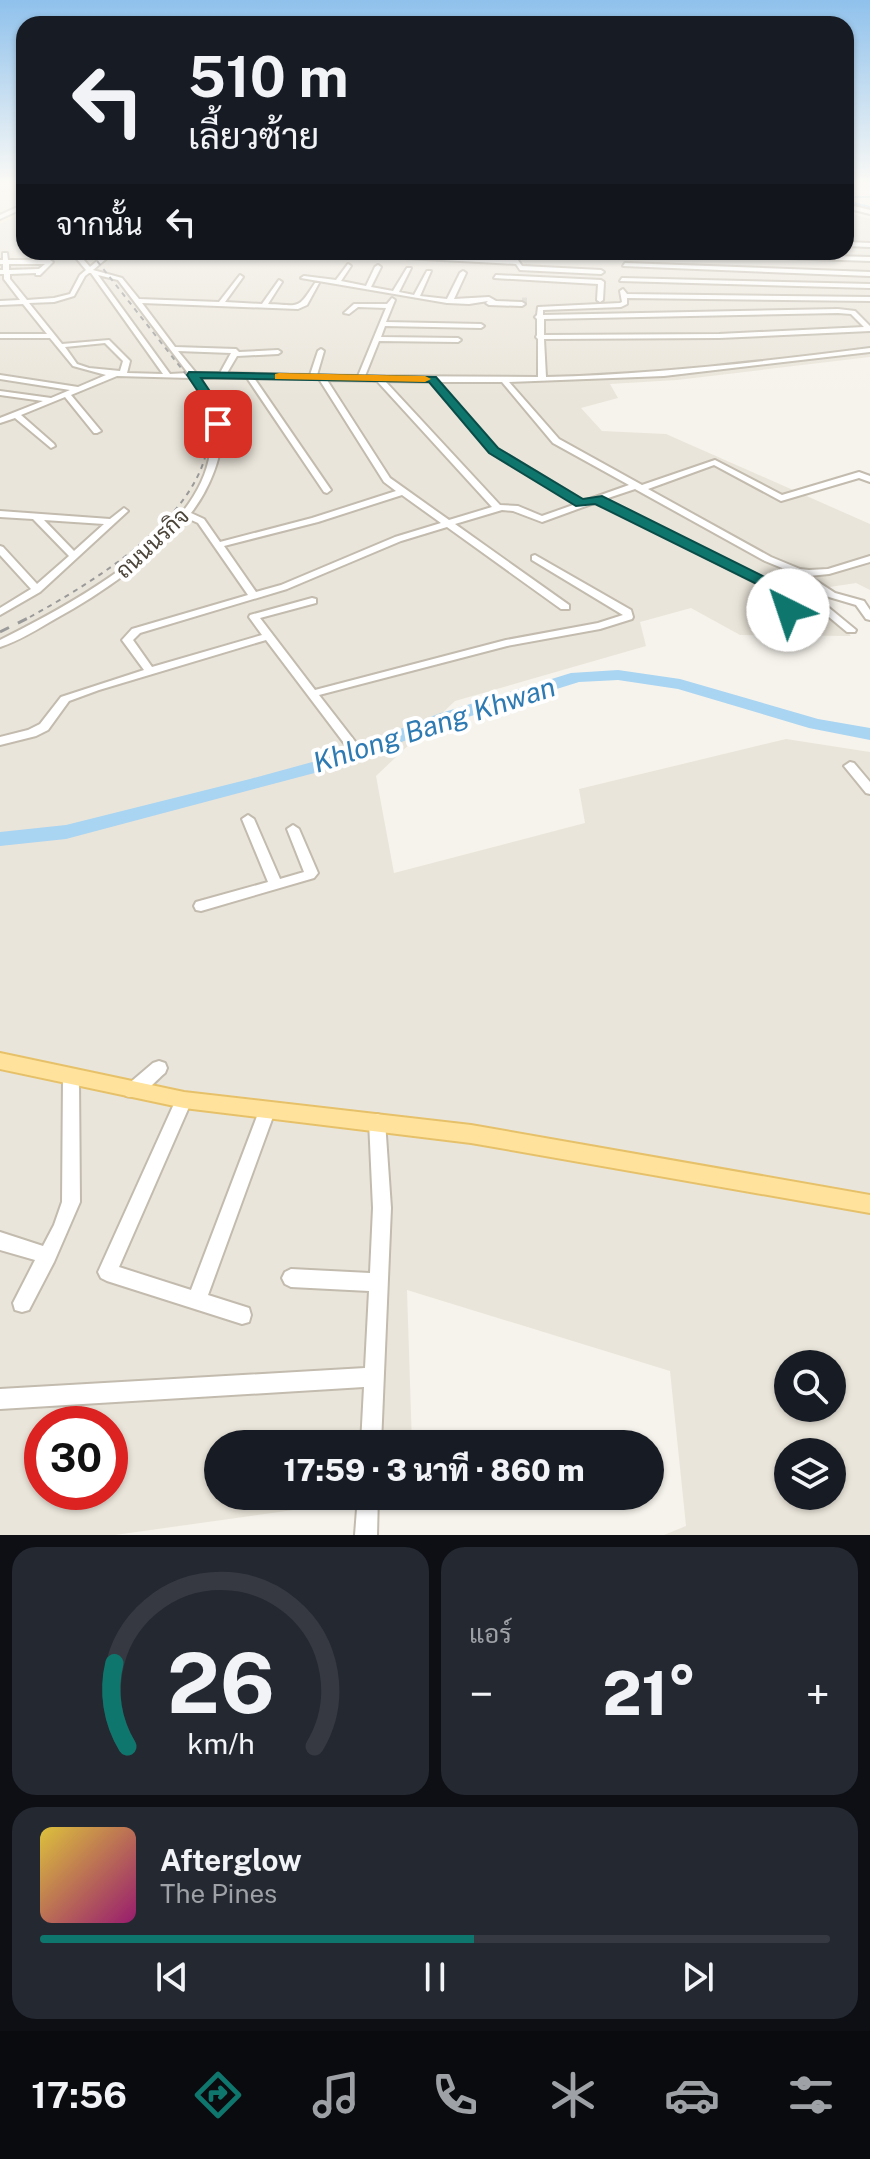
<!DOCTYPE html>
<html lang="th">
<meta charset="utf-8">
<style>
body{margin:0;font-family:"Public Sans",Sarabun,sans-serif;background:#242831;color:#f1f3f6;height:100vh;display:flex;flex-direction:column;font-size:30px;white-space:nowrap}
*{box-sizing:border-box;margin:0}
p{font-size:26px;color:#9ea1a6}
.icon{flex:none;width:44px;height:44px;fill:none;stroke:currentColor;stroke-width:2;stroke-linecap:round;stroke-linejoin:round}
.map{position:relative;height:1535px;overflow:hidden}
.panel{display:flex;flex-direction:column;gap:12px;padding:12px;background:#0d0f14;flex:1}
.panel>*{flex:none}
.top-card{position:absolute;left:16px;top:16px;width:838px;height:244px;border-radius:24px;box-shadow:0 2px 6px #0004;background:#171b24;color:#f1f3f6;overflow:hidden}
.tools{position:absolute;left:774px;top:1350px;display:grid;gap:16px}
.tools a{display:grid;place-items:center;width:72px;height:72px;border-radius:50%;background:#171b24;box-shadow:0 2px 6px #0004;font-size:40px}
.speed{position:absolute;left:24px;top:1406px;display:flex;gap:16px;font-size:40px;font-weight:700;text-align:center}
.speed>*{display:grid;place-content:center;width:104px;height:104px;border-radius:50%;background:#171b24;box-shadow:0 2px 6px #0004;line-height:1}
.speed .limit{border:12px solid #d22;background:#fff;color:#111}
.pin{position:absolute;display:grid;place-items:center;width:68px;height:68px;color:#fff;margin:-34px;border-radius:16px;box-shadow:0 4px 12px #0006}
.me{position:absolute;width:88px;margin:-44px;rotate:319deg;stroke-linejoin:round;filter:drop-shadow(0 0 6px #0008)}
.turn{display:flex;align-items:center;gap:28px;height:168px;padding:0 40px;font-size:36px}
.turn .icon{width:104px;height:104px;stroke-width:2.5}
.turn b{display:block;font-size:56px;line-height:68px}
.then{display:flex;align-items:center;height:76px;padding:0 40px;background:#0003;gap:16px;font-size:30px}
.big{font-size:60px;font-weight:800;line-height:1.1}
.panel .widget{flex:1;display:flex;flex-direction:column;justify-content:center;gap:12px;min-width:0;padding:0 28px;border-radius:24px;background:#242831}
.panel .dial{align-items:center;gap:0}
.dial svg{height:208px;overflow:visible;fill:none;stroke:#363941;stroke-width:7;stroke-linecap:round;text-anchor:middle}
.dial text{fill:#f1f3f6;stroke:none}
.song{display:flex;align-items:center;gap:24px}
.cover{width:96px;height:96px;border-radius:12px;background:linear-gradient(135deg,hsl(50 70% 55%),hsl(320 70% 35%))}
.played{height:8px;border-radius:4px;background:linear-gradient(90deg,#0f766e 55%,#363941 55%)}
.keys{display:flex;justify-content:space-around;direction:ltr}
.heat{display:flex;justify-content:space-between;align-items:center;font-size:44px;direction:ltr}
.panel .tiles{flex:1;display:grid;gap:12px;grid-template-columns:1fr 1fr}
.widget:last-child{grid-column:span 2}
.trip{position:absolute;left:204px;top:1430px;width:460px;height:80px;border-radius:40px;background:#171b24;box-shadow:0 2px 6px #0004;font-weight:800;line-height:80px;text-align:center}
.tabs{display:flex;height:128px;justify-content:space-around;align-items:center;background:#090b0e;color:#9ea1a6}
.tabs .icon{width:56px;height:56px}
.tabs .on{color:#0f766e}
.tabs b{font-size:36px;color:#f1f3f6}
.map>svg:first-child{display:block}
</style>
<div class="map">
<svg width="870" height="1535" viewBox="0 0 870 1535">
<rect width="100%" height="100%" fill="#f6f3ec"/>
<!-- residential -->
<path fill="#eae5da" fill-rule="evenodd" d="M 0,183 L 24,183 L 24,252 L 846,252 L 846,231 L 854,231 L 852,214 L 870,219 L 870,357 L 677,380 L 610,384 L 618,398 L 581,408 L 602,431 L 666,434 L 870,524 L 870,590 L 856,583 L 810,590 L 851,636 L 740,635 L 691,608 L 640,622 L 646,646 L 455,701 L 376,776 L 394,873 L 585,823 L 579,789 L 786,739 L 870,752 L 870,1535 L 664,1535 L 686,1526 L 670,1371 L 407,1290 L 412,1444 L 218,1444 L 218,1496 L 393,1496 L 115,1535 L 0,1535 ZM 788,1364 L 832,1364 L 832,1408 L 788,1408 ZM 42,1424 L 110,1424 L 110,1492 L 42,1492 ZM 788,1452 L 832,1452 L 832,1496 L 788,1496 Z"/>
<!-- commercial -->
<path fill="#f7ead8" d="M 24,183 L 24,213 L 0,224 L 0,191 Z"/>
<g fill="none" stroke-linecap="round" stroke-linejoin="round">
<!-- stream -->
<path stroke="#a9d4f2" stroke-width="2" d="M 846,197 L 870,197"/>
<!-- canal -->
<path fill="#a9d4f2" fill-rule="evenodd" d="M 846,200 L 870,206 L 870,210 L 846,204 Z"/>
<!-- river -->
<path fill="#a9d4f2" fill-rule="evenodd" d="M 618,670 L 680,679 L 818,719 L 870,728 L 870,740 L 809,728 L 678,689 L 618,680 L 579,682 L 452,722 L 341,766 L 66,839 L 0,846 L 0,832 L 66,825 L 250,779 L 327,758 L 438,714 L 571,673 Z"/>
<!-- minor-tunnel -->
<path stroke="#d4d0c8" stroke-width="7" stroke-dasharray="7 3" stroke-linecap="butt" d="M 522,301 L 527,301"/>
<defs>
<path id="minor" d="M 24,204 L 24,208 L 0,219 L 0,215 Z
M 846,204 L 870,210 L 870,214 L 846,208 Z
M 846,242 L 870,243 L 870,247 L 846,246 Z
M 71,252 L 77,252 L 90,267 L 108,252 L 114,252 L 93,270 L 122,278 L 139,299 L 219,302 L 240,275 L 243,277 L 225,302 L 262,304 L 279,280 L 282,282 L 268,304 C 300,305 297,311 315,283 L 319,283 L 307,305 L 298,309 L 142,303 L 175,347 L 236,349 L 239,352 L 278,350 L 281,352 L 278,354 L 237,356 L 227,373 L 310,375 L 318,351 L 321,349 L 324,351 L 317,375 L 358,376 L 386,308 L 358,307 L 349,314 L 344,313 L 354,304 L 387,304 L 392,298 L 395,300 L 386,322 L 481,324 L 484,326 L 481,328 L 385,326 L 381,337 L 458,338 L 461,340 L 458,342 L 379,341 L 365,376 L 538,377 L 538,339 L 536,337 L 537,335 L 537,319 L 535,317 L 537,315 L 538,307 L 620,303 L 622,302 L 620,291 L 623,289 L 627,294 L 870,297 L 870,301 L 627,298 L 627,304 L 621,307 L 543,310 L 543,315 L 838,309 L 855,311 L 870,326 L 870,331 L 719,338 L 544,339 L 546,377 C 655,374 762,362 870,348 L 870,352 L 664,376 L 509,382 L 559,439 L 642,485 L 715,460 L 782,495 L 859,472 L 870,476 L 870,482 L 859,478 L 781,501 L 714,465 L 648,489 L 771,557 L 800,569 L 809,570 L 828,569 L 870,556 L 870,562 L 829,574 L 809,576 L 835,593 L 864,601 L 870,610 L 870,620 L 866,619 L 856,605 L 829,597 L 798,577 L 800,584 L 856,630 L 855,632 L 847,632 L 793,587 L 788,576 L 792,572 L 765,561 L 635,489 L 605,499 L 780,588 L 793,603 L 792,612 L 766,614 L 766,621 L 758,621 L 755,611 L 756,609 L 783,607 L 783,603 L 774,592 L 597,502 L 542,522 L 513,511 L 502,510 L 455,524 L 569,605 L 569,609 L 561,609 L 447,527 L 401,541 L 287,589 L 140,633 L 133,640 L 152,667 L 262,635 L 249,617 L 250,615 L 312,598 L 316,599 L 316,603 L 260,618 L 315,690 L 506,640 L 598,623 L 623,615 L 532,560 L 532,556 L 535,555 L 631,610 L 633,617 L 632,619 L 600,629 L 507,646 L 319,695 L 357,744 L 351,748 L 347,747 L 266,640 L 99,690 L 69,701 L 48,730 L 36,736 L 0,745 L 0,737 L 28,730 L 40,724 L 61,697 L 144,670 L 122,640 L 132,629 L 248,595 L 198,523 L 187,518 C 147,561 106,591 55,619 C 38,629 19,641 0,647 L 0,640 C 70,605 198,537 210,453 C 211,445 214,436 213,428 C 212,423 209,416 207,411 C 203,398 199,388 191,378 L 117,376 L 71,395 L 101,431 L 97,433 L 94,433 L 65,397 L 21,415 L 54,444 L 55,446 L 51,448 L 15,418 L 0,423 L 0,418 L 43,401 L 0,395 L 0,391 L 51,398 L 70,390 L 0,379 L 0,375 L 78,387 L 106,375 L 73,366 L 50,338 L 0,338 L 0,334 L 47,334 L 23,304 L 0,305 L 0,301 L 20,300 L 4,279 L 4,274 L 0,274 L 0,270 L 3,270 L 3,264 L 0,264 L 0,260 L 3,260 L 3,253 L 7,253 L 8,260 L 50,260 L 53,262 L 40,275 L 36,275 L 36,273 L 10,274 L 10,279 L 27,300 L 54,298 L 70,294 L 80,275 L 86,270 ZM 9,264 L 45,264 L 39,269 L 9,270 ZM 89,273 L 91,273 L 163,374 L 127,373 L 130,361 L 109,340 L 62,344 L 29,303 L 54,302 L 74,296 L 85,276 ZM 98,275 L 118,280 L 188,373 L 170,374 ZM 838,313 L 851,314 L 864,327 L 719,334 L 544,335 L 544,319 ZM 105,343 L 123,361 L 120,371 L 89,368 L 77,364 L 65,347 ZM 178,351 L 231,353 L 220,373 L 196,373 ZM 199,378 L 247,378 L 324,492 L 327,493 L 331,490 L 254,378 L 319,379 L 384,482 L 396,491 L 312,518 L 220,542 L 204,519 L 191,513 C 207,493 224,456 221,430 C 220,417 207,388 199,378 ZM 327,380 L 377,381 L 492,507 L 449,520 L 390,478 ZM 385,381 L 431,382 L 490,452 L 576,504 L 542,516 L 518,506 L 500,505 ZM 438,382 L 502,382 L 553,443 L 629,485 L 584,501 L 496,448 ZM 402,495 L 441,523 L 395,537 L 281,585 L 256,592 L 224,546 L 318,522 Z
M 330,252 L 364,252 L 518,260 L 522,266 L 601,270 L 604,272 L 601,274 L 520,270 L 516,264 L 333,254 Z
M 667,252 L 870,257 L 870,261 L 670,254 Z
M 625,263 L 870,272 L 870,276 L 623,266 Z
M 348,264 L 351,266 L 341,281 L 366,286 L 375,267 L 378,265 L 381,267 L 371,287 L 393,291 L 407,268 L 411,268 L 399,292 L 414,295 L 427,271 L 431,271 L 420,296 L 447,299 L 460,273 L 463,271 L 466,273 L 454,299 L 489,297 L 496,301 L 522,302 L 525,304 L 522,306 L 489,305 L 486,303 L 488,301 L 469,304 L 447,303 L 301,278 L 304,276 L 336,280 Z
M 496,275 L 601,280 L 604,282 L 603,300 L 600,302 L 597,300 L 598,284 L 494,278 Z
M 622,278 L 870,284 L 870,288 L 620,281 Z
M 124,508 L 128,511 L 40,592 L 0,615 L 0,608 L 31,589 L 0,555 L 0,546 L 3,547 L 37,584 L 69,556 L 33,519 L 0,517 L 0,511 L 110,519 ZM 44,520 L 104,524 L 74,551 Z
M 850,762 L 854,763 L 870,782 L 870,794 L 866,793 L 844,766 Z
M 248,815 L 254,819 L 280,879 L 304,872 L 287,829 L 293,825 L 299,829 L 318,873 L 314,878 L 201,911 L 196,910 L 194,906 L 196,902 L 268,882 L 242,819 Z
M 159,1061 L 165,1063 L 167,1068 L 165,1073 C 154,1082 141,1100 126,1096 L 124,1091 L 126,1086 L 153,1063 Z
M 71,1071 L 77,1073 L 79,1078 L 80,1202 L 54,1262 L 29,1310 L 22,1312 L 15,1310 L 13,1303 L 35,1260 L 0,1250 L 0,1232 L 43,1246 L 54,1225 L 62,1202 L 63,1078 L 65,1073 Z
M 184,1093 L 190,1095 L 192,1100 L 119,1267 L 191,1290 L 259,1111 L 261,1106 L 267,1104 L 273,1106 L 275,1111 L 208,1295 L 249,1308 L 251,1315 L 249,1322 L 242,1324 L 107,1281 L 101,1278 L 98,1272 L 178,1095 Z
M 377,1114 L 383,1116 L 385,1121 L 391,1208 L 381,1444 L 361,1444 L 364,1387 L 0,1409 L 0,1389 L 365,1368 L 369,1291 L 291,1287 L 285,1284 L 282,1278 L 285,1272 L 291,1269 L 370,1273 L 373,1208 L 369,1121 L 371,1116 Z
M 358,1496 L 378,1496 L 377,1535 L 355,1535 Z"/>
<path id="major" d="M 0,1053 L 184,1092 L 471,1125 L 870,1195 L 870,1213 L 471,1143 L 184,1108 L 0,1069 Z"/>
</defs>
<!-- minor casing -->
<use href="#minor" stroke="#c2bbae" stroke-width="4"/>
<!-- major casing -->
<use href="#major" stroke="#e6c16a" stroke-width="4"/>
<!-- minor -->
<use href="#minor" fill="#fff" fill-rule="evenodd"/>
<!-- major -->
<use href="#major" fill="#ffe39c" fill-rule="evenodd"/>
<!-- rail-far1 -->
<path stroke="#9a9a9a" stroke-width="2" stroke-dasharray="5 5" stroke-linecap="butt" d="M 30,617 C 102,577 253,488 196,387 L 90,252"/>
<!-- rail -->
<path stroke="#9a9a9a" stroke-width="3" stroke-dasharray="10 10" stroke-linecap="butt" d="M 0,632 L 34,615"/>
</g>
<!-- sky -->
<linearGradient id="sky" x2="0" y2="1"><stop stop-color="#8fc1ec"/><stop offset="0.46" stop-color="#fbfaf6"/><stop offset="1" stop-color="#fbfaf6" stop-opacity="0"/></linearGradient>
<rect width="870" height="398" fill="url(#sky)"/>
<!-- route -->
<path fill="#0f766e" stroke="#0a4d48" stroke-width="2" d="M 189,372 L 436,377 L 498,448 L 583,499 L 602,496 L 767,578 C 779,587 796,594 795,610 L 788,615 L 782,613 L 778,600 L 757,584 L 595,504 L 576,506 L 489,453 L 429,382 L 201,378 L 219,405 L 224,424 L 218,427 L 212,424 L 207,405 L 187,375 Z"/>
<!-- slow -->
<path fill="#f59e0b" d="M 279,373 L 425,376 L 431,379 L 425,382 L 275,379 L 275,374 Z"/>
<g text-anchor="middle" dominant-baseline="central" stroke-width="8" stroke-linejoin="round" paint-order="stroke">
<!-- far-street labels -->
<g font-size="22" fill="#4b4439" stroke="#fff">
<text transform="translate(152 543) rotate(-43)">ถนนนรกิจ</text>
</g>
<!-- water labels -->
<g font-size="28" font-style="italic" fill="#2e7ab2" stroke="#fff">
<text transform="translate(434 724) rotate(-18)">Khlong Bang Khwan</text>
</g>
</g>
</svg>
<div class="tools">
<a><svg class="icon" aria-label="search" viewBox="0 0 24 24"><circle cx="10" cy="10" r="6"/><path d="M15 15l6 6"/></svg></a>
<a><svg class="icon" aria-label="layers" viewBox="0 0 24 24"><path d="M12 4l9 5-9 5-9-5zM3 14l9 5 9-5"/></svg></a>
</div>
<div class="speed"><div class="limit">30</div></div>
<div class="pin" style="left:218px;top:424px;background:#d93025"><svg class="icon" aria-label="arrive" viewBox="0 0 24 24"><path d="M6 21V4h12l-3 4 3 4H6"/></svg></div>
<svg class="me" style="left:788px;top:610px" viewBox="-20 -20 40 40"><circle r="19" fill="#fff"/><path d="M0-13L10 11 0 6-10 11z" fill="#0f766e"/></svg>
<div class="trip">17:59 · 3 นาที · 860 m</div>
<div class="top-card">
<div class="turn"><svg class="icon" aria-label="left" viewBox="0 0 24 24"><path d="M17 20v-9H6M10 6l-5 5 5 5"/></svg><div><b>510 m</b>เลี้ยวซ้าย</div></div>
<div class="then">จากนั้น<svg class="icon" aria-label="left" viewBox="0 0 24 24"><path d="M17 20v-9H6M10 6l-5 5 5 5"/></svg></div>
</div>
</div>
<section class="panel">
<div class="tiles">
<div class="widget dial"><svg viewBox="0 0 100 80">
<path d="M14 69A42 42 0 1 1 86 69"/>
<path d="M14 69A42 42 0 0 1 9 37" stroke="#0f766e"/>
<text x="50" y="56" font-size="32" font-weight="700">26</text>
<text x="50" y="72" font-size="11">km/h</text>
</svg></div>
<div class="widget"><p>แอร์</p>
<div class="heat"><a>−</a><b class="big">21°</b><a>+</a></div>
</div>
<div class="widget">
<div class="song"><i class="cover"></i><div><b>Afterglow</b><p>The Pines</p></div></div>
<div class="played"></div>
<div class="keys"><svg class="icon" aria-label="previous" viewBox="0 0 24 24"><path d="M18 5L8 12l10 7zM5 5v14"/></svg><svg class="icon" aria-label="pause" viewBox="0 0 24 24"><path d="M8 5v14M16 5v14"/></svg><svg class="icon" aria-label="next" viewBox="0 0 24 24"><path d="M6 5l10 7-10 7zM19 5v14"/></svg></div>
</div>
</div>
</section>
<nav class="tabs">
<b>17:56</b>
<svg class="icon on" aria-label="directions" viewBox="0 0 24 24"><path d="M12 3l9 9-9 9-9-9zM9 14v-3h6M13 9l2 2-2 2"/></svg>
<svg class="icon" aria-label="music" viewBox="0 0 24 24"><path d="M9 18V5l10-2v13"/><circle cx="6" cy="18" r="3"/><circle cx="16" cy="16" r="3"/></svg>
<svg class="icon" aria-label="phone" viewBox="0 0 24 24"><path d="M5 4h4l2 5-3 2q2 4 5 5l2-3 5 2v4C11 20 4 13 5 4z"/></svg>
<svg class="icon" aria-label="climate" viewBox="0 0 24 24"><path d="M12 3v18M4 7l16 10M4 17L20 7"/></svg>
<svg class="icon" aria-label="car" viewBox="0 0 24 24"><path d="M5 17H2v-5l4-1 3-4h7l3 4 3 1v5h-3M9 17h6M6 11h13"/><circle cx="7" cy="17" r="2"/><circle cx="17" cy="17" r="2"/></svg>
<svg class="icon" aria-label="filters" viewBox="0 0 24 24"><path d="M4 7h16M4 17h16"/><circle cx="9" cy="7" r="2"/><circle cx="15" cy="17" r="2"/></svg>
</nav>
